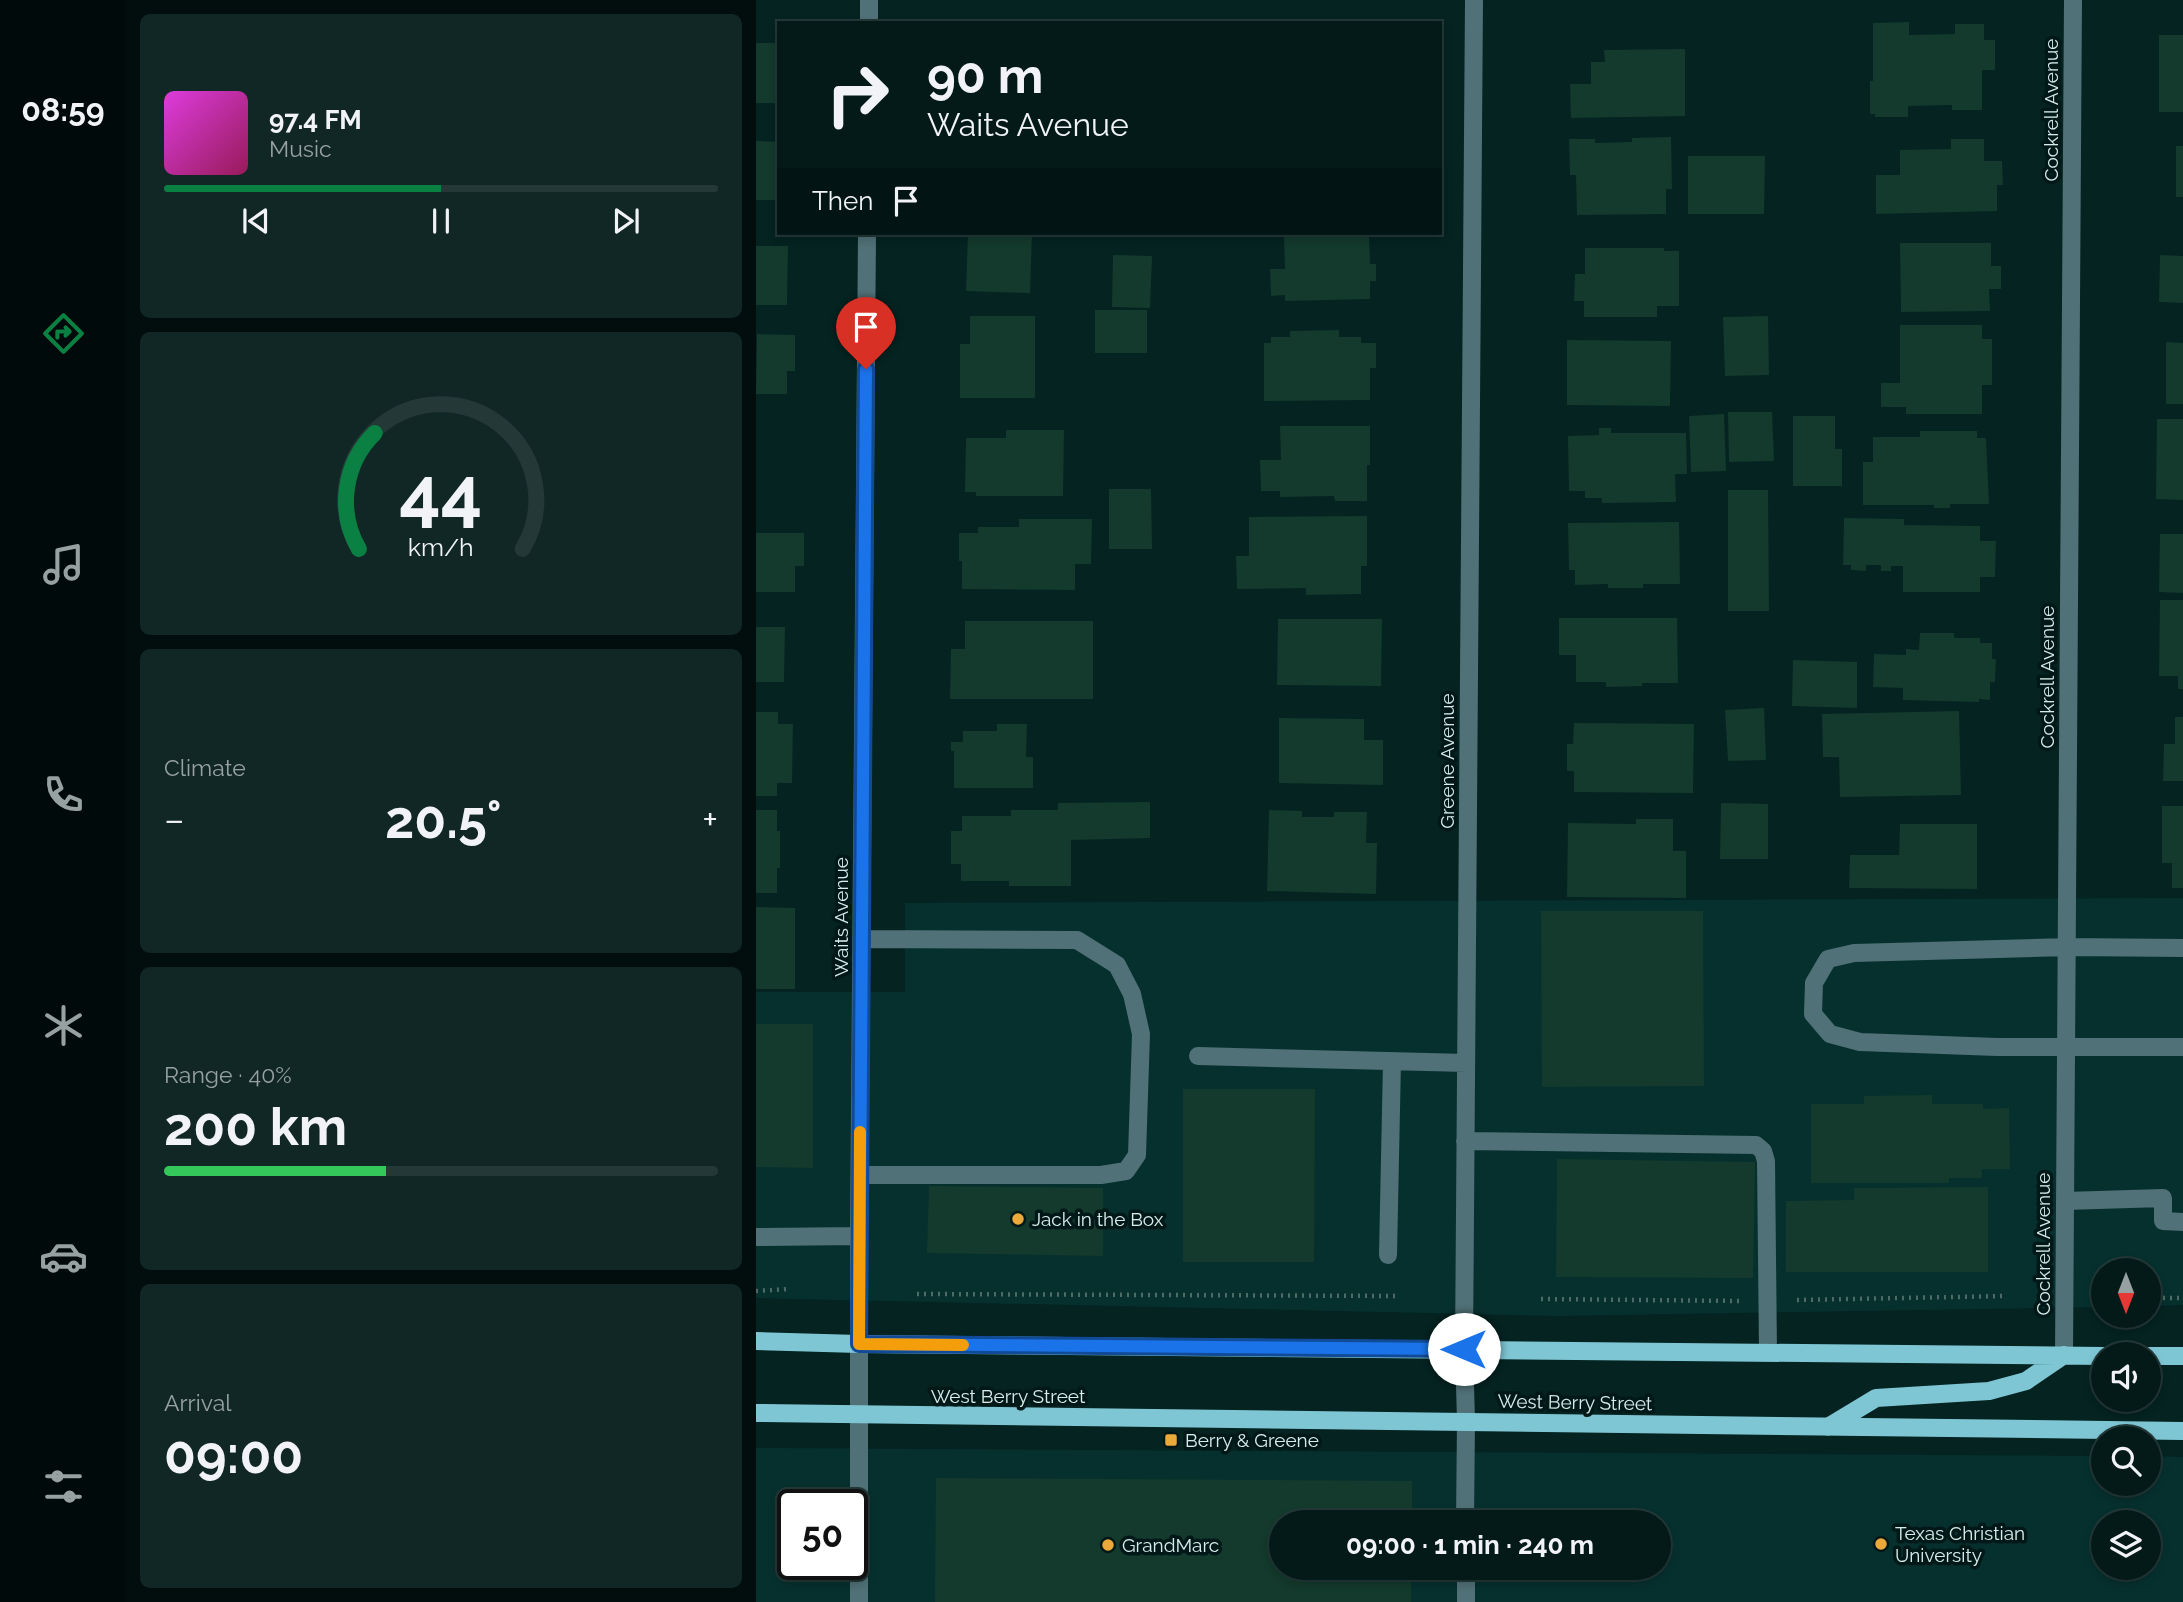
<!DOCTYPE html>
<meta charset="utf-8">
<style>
body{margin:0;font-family:Raleway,sans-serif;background:#112726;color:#f1f3f6;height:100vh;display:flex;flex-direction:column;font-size:26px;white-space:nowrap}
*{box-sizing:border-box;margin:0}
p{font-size:23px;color:#97a1a2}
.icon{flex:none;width:38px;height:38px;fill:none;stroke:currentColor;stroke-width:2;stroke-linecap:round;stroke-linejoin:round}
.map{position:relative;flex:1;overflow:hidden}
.details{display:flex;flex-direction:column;gap:14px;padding:14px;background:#020e0e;width:630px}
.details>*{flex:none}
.banner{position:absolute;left:21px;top:21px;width:665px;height:214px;border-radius:0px;box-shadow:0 4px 10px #0003,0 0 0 2px #243838;background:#031a19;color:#f1f3f6;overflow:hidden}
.needle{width:46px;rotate:180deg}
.fabs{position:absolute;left:1335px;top:1258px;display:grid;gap:14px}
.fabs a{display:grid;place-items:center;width:70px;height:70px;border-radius:50%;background:#031a19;box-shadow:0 4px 10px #0003,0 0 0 2px #243838;font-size:35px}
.speed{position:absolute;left:21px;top:1489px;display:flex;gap:14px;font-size:35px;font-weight:700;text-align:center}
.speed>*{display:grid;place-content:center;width:91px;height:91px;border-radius:50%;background:#031a19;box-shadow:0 4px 10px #0003,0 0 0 2px #243838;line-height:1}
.speed .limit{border:4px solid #111;border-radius:10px;background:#fff;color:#111}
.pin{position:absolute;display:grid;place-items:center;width:60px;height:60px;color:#fff;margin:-72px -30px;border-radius:50% 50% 50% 0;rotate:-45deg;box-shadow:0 0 7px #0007}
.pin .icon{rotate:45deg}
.me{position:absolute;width:77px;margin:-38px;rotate:270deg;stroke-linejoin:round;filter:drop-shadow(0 0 5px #0008)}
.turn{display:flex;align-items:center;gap:24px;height:147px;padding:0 35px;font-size:32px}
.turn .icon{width:91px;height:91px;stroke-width:2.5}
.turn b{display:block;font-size:49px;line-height:60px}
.then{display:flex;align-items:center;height:66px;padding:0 35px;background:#0003;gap:14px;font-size:26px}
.big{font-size:52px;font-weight:700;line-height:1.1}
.details .tile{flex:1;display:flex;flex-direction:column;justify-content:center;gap:10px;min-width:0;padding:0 24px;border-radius:10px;background:#112726}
.details .dial{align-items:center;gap:0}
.dial svg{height:182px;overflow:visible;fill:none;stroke:#243838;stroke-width:7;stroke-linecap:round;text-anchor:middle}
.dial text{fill:#f1f3f6;stroke:none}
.song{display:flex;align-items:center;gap:21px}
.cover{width:84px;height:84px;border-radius:10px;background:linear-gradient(135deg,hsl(300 70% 55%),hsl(330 70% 35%))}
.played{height:7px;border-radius:4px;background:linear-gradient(90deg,#0b8043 50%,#243838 50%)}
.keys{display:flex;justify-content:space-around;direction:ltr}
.heat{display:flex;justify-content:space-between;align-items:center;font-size:38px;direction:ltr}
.charge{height:10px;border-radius:5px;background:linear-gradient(90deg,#34c759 40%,#243838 0)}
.trip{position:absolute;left:513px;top:1510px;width:402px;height:70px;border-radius:35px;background:#031a19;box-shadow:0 4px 10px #0003,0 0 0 2px #243838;font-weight:700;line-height:70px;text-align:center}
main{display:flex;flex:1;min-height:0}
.menu{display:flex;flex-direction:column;width:126px;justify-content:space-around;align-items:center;background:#010a0a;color:#97a1a2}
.menu .icon{width:49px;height:49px}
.menu .on{color:#0b8043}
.menu b{font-size:32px;color:#f1f3f6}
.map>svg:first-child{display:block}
</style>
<main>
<nav class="menu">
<b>08:59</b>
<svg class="icon on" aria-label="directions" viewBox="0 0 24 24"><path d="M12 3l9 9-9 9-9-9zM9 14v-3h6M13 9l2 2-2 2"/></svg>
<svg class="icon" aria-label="music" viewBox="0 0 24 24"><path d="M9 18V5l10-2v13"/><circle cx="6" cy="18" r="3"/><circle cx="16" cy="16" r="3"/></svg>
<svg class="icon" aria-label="phone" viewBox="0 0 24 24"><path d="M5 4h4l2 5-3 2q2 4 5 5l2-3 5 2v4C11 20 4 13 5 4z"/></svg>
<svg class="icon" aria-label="climate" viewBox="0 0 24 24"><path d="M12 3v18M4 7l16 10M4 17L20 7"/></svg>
<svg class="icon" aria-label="car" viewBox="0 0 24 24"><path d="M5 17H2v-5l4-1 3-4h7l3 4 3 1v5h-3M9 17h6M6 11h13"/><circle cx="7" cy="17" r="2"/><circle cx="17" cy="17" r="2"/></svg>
<svg class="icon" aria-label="filters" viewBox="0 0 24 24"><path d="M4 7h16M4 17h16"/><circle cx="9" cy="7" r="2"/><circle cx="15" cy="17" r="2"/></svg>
</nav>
<section class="details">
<div class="tile">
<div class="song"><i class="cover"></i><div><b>97.4 FM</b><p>Music</p></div></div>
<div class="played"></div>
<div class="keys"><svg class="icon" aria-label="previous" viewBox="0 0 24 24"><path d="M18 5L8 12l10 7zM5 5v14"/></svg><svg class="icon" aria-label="pause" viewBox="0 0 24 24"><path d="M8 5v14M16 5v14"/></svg><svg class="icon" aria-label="next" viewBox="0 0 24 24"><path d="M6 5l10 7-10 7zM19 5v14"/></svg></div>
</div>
<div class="tile dial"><svg viewBox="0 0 100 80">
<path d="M14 69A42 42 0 1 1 86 69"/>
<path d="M14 69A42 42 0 0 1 21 18" stroke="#0b8043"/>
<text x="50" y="56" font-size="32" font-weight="700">44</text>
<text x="50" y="72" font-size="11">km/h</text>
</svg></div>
<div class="tile"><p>Climate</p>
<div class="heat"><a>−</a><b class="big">20.5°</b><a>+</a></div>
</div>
<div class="tile"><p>Range · 40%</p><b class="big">200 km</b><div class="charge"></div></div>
<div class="tile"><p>Arrival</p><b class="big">09:00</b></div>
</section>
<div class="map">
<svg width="1427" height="1602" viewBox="0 0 1427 1602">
<rect width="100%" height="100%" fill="#042321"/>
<!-- built -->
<path fill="#06302e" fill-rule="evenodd" d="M 1427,898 L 1427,1305 L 1393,1306 L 1393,1270 L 1348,1270 L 1347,1307 L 801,1316 L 0,1298 L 0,992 L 149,992 L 149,903 Z
M 0,1448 L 1347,1456 L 1348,1484 L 1393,1484 L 1393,1456 L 1427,1457 L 1427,1602 L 0,1602 ZM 37,1505 L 96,1505 L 96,1564 L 37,1564 ZM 525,1522 L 903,1522 L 903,1568 L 525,1568 ZM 1348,1522 L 1393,1522 L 1393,1568 L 1348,1568 Z"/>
<!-- building -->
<path fill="#133a2c" d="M 1153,22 L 1153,35 L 1199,34 L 1199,24 L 1228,24 L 1228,40 L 1239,40 L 1239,70 L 1226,70 L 1226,110 L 1196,110 L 1196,105 L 1152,106 L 1152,117 L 1119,117 L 1119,114 L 1114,114 L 1114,81 L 1117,81 L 1117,23 Z
M 1403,35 L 1427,35 L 1427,112 L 1403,112 Z
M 0,43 L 20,43 L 20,59 L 23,59 L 23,103 L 0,103 Z
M 929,49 L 929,116 L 815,118 L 814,84 L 835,84 L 835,62 L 849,62 L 848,50 Z
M 915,137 L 916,189 L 910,189 L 910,214 L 821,215 L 820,175 L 814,175 L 813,139 L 839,139 L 839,143 L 876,142 L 876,138 Z
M 1195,139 L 1228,139 L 1228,161 L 1246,161 L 1247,185 L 1241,185 L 1241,211 L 1120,214 L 1120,175 L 1144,175 L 1144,150 L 1195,149 Z
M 0,141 L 23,142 L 23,200 L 0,200 Z
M 1420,146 L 1427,146 L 1427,197 L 1420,197 Z
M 932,156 L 1009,156 L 1008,214 L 932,214 Z
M 212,233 L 276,233 L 274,293 L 210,291 Z
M 613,235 L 614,264 L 620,264 L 620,281 L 614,281 L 614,299 L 529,301 L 529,295 L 515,296 L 514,269 L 529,269 L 528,237 Z
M 1144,243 L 1235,243 L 1235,266 L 1245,266 L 1245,289 L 1233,289 L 1234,311 L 1145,312 Z
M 0,246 L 32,246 L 31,305 L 0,305 Z
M 829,248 L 908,248 L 908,251 L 923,251 L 923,306 L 901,306 L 901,317 L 828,317 L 828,301 L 818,301 L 819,274 L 829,274 Z
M 357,255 L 396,256 L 394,308 L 356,307 Z
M 1404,255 L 1427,256 L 1427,303 L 1403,302 Z
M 339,310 L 391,310 L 391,353 L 339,353 Z
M 214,316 L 279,316 L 279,398 L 204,398 L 204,344 L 214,344 Z
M 1012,316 L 1013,375 L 969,376 L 967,317 Z
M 1144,325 L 1226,325 L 1226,339 L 1236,339 L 1236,385 L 1226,385 L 1226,414 L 1150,414 L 1150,407 L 1125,407 L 1125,383 L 1144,383 Z
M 583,330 L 583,337 L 605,337 L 605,343 L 620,343 L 620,368 L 614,368 L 614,400 L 508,401 L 508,343 L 515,343 L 515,337 L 534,337 L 534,331 Z
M 1,334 L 39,335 L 39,371 L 31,371 L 31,394 L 0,394 Z
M 811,340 L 915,341 L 914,406 L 811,405 Z
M 1410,342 L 1427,343 L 1427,404 L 1410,404 Z
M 972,412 L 1016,412 L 1018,461 L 973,462 Z
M 968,414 L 970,471 L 935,472 L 933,416 Z
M 1037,416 L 1079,416 L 1079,449 L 1086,449 L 1086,486 L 1037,486 Z
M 1401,419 L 1427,419 L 1427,500 L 1400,499 Z
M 524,426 L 614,426 L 614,465 L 611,465 L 611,501 L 579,501 L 578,496 L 524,497 L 524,491 L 505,491 L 504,460 L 525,460 Z
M 843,428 L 855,428 L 855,433 L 930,433 L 931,474 L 919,474 L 920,502 L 846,503 L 846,498 L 829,498 L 829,491 L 813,491 L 812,436 L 843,435 Z
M 250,430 L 308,430 L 307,496 L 220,496 L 220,492 L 209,492 L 210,438 L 250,438 Z
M 1164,431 L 1221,431 L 1221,438 L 1230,438 L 1233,504 L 1194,504 L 1194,508 L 1178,508 L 1178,505 L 1107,505 L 1107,462 L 1117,462 L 1117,437 L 1164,437 Z
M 353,489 L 395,489 L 396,549 L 353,549 Z
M 972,490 L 1012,490 L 1013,611 L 972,611 Z
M 611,516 L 611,566 L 605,566 L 605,594 L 550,595 L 550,588 L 481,589 L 480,556 L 493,556 L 493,517 Z
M 1088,518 L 1148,519 L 1148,525 L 1224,526 L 1224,541 L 1240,541 L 1239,577 L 1224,577 L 1224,592 L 1147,592 L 1147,566 L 1135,566 L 1135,571 L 1125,571 L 1125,565 L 1110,565 L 1110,571 L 1095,570 L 1095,565 L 1087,565 Z
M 263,519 L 336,519 L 335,564 L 319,564 L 319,590 L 206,589 L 206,561 L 203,561 L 203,533 L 222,533 L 222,527 L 263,527 Z
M 923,522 L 924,584 L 887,584 L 887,588 L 852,588 L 852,584 L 819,585 L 819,570 L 813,570 L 812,523 Z
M 0,533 L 48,533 L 48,566 L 39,566 L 39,592 L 0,592 Z
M 1404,534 L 1427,534 L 1427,593 L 1403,592 Z
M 1404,600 L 1427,600 L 1427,689 L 1422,689 L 1422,676 L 1403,676 Z
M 803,618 L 921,618 L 922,683 L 886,683 L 886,686 L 850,687 L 850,682 L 820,682 L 820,655 L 803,655 Z
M 522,619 L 626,619 L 625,686 L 521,685 Z
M 209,621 L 337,621 L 337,699 L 194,699 L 195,649 L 209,649 Z
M 0,627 L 29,627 L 28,682 L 0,682 Z
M 1164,633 L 1198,633 L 1198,638 L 1224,638 L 1224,643 L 1236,643 L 1236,659 L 1240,659 L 1239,682 L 1234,682 L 1234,700 L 1223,699 L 1223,702 L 1147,700 L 1147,688 L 1117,687 L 1118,654 L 1150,655 L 1150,649 L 1163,650 Z
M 1037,660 L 1101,662 L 1101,708 L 1036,706 Z
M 1008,708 L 1010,760 L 972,761 L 969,710 Z
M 1203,711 L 1205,795 L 1084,797 L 1083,757 L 1067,757 L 1066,714 Z
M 0,712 L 22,712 L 22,724 L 37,724 L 36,783 L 21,783 L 21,796 L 0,796 Z
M 1419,717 L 1427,717 L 1427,781 L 1407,781 L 1408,744 L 1419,744 Z
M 523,718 L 608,719 L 608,740 L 627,740 L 627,785 L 523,783 Z
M 818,723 L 938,724 L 937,793 L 818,792 L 818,771 L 811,771 L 811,744 L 817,744 Z
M 241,724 L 271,724 L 270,757 L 277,757 L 277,788 L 198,788 L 198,751 L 195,751 L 195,742 L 207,742 L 207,731 L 241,731 Z
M 394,802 L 394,838 L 315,840 L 315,886 L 253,886 L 253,881 L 205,881 L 205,864 L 195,864 L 195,831 L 206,831 L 206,816 L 255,816 L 255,810 L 302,810 L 302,803 Z
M 965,803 L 1012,804 L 1012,859 L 964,859 Z
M 1406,806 L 1427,806 L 1427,888 L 1416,888 L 1416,863 L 1406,863 Z
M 0,810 L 21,810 L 21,831 L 24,831 L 24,868 L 21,868 L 21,893 L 0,893 Z
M 513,810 L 546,811 L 546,817 L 578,817 L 578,812 L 611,812 L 610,843 L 621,843 L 620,894 L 511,891 Z
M 880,819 L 917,819 L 917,851 L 930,851 L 930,898 L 811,897 L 812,823 L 880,824 Z
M 1144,824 L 1221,824 L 1221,889 L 1093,888 L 1094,855 L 1143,855 Z
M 0,907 L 39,908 L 39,989 L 0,989 Z
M 785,911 L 947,911 L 948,1086 L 786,1087 Z
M 0,1024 L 57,1024 L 57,1168 L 0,1167 Z
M 427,1089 L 559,1089 L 558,1262 L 427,1262 Z
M 1176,1095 L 1176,1104 L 1227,1104 L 1227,1109 L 1253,1108 L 1254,1169 L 1226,1169 L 1226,1178 L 1193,1178 L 1193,1183 L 1055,1183 L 1055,1104 L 1108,1104 L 1108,1096 Z
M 801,1159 L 999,1162 L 997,1278 L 800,1277 Z
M 173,1186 L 347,1188 L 347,1256 L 171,1253 Z
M 1232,1187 L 1232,1272 L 1030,1272 L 1030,1201 L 1098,1200 L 1098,1188 Z
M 180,1478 L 656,1481 L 656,1522 L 525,1522 L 525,1568 L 655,1568 L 655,1602 L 179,1602 Z"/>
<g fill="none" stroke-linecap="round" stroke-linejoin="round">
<!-- path -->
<path stroke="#4f6b68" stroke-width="4.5" stroke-dasharray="2 5" stroke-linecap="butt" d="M 0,1291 L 33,1289
M 161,1294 L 644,1296
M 1393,1298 L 1427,1298
M 785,1299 L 983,1301
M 1041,1300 L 1250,1296"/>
<!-- minor -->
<path stroke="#507177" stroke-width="18" d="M 113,23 L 113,0
M 1427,948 L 1311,947 L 1098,953 L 1072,959 L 1058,983 L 1057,1014 L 1074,1034 L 1104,1042 L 1241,1047 L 1427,1047
M 442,1056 L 710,1063
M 709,1141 L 1000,1145 L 1007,1151 L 1010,1161 L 1012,1352
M 104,1175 L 345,1175 L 370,1171 L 381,1155 L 385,1034 L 376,994 L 361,965 L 321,940 L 106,939
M 1309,1201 L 1407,1198 L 1407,1221 L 1427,1222
M 0,1237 L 103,1236
M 632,1255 L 636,1061
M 1308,1355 L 1317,0
M 709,1522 L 710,1421 L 708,1349 L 718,0
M 710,1568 L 710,1602
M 103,1602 L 103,1236 L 111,233"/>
<!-- major -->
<path stroke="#7fc6d4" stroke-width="18" d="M 0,1341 L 103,1344 L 1348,1356
M 1393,1356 L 1427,1356
M 0,1413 L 1427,1431
M 1072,1427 L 1120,1398 L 1233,1391 L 1270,1381 L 1308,1355"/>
</g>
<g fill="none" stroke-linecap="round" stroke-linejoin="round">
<defs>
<path id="route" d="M 110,369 L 103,1344 L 708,1349"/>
</defs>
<!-- route casing -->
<use href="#route" stroke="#114b97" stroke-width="18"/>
<!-- route -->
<use href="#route" stroke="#1a73e8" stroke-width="12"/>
<!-- slow -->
<path stroke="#f59e0b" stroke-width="12" d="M 104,1132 L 103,1344 L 207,1345"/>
</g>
<!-- markers -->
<g fill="#eca93b" stroke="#001918" stroke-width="2.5">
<circle cx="262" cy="1219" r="7"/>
<rect x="408" y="1433" width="14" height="14" rx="3.5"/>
<circle cx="1125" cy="1544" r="7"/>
<circle cx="352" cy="1545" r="7"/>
</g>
<g text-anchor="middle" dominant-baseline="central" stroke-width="7" stroke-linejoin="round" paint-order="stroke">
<!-- street labels -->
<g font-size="19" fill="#d7edea" stroke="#001918">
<text transform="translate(1295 110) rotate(-90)">Cockrell Avenue</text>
<text transform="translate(1291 677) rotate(-90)">Cockrell Avenue</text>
<text transform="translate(691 761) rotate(-90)">Greene Avenue</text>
<text transform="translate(85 917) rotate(-90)">Waits Avenue</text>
<text transform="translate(1287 1244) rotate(-90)">Cockrell Avenue</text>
<text x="252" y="1396">West Berry Street</text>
<text transform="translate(819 1402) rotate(1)">West Berry Street</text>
</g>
<!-- poi labels -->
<g font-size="19" fill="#d7edea" stroke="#001918" text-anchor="start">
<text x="276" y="1219">Jack in the Box</text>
<text x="429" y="1440">Berry &amp; Greene</text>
<text x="1139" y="1533">Texas Christian<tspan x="1139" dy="22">University</tspan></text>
<text x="366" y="1545">GrandMarc</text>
</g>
</g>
</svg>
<div class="fabs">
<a><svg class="needle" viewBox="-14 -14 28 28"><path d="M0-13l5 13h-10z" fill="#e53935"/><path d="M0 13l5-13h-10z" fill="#97a1a2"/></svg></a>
<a><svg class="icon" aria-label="sound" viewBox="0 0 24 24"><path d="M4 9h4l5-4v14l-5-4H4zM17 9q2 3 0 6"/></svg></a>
<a><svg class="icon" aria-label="search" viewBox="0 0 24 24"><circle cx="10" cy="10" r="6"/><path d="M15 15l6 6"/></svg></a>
<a><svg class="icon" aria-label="layers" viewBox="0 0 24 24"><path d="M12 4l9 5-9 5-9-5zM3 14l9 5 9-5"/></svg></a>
</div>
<div class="speed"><div class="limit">50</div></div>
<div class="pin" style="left:110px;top:369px;background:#d93025"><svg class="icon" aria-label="arrive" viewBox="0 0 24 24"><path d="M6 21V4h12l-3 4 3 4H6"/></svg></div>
<svg class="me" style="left:708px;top:1349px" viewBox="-20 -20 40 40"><circle r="19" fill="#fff"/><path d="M0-13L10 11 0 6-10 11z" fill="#1a73e8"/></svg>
<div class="trip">09:00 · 1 min · 240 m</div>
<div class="banner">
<div class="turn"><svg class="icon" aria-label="right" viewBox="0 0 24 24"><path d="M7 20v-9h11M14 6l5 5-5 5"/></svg><div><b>90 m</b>Waits Avenue</div></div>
<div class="then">Then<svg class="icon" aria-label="arrive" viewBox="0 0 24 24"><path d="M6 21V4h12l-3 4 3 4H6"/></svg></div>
</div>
</div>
</main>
